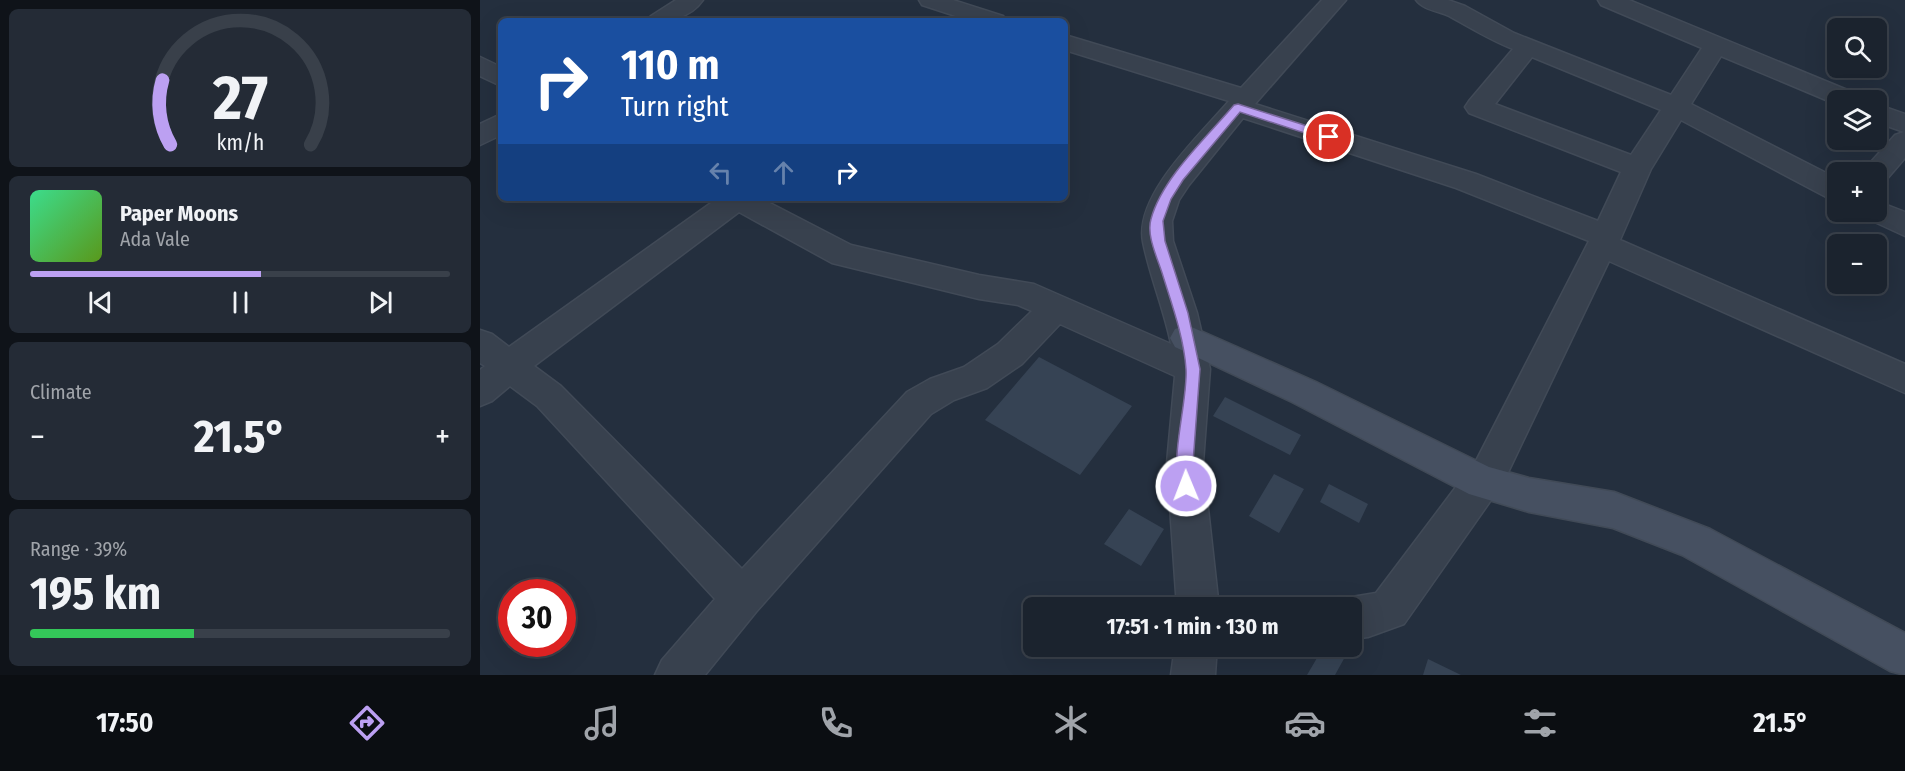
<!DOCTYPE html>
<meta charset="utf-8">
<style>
body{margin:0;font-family:"Fira Sans Condensed",sans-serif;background:#242b36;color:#f1f3f6;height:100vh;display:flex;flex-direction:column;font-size:22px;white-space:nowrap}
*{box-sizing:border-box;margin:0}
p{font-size:20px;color:#a0a4aa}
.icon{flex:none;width:33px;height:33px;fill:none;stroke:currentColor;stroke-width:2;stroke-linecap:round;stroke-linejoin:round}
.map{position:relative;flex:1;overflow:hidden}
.details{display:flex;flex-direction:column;gap:9px;padding:9px;background:#0f1319;width:480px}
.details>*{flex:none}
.hud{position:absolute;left:18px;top:18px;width:570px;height:183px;border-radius:9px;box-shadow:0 6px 24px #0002,0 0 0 2px #39404a;background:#1a4fa0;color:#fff;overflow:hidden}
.controls{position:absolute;left:1347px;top:18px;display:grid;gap:12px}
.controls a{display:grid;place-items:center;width:60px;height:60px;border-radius:9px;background:#1b232e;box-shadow:0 6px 24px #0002,0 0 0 2px #39404a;font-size:30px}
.speed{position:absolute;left:18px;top:579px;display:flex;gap:12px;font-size:30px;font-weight:700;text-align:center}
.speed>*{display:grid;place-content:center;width:78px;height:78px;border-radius:50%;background:#1b232e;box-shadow:0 6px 24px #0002,0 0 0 2px #39404a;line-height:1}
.speed .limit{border:9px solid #d22;background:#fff;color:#111}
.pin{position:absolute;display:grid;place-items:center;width:51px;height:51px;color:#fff;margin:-26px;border:3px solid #fff;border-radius:50%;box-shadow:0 2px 6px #0007}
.me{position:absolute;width:66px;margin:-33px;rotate:359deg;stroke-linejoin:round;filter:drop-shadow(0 0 4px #0008)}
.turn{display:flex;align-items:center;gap:21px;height:126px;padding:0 24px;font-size:27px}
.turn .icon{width:78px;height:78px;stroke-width:2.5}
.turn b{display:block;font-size:42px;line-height:51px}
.lanes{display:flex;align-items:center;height:57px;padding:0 24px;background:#0003;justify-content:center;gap:30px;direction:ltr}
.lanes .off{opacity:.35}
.big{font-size:45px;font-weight:700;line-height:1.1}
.details .widget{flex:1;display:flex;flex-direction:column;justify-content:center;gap:9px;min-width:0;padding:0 21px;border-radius:9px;background:#242b36}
.details .dial{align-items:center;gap:0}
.dial svg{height:156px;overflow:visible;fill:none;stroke:#39404a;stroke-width:7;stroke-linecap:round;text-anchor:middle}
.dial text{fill:#f1f3f6;stroke:none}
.song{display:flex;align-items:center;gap:18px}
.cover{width:72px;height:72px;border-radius:9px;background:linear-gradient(135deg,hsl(150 70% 55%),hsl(90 70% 35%))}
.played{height:6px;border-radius:3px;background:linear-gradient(90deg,#bca0f2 55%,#39404a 55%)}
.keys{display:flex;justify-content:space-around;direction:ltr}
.heat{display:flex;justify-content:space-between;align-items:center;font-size:33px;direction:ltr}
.charge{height:9px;border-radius:4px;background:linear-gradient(90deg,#34c759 39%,#39404a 0)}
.trip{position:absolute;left:543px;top:597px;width:339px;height:60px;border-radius:9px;background:#1b232e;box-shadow:0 6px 24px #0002,0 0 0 2px #39404a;font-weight:700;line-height:60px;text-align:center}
.tab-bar{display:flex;height:96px;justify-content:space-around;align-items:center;background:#0b0e12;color:#a0a4aa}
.tab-bar .icon{width:42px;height:42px}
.tab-bar .selected{color:#bca0f2}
.tab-bar b{font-size:27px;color:#f1f3f6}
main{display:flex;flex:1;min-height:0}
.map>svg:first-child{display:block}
</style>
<main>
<section class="details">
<div class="widget dial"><svg viewBox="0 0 100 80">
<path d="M14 69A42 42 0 1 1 86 69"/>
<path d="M14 69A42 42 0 0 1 10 36" stroke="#bca0f2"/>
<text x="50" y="56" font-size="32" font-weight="700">27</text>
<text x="50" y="72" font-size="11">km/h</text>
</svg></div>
<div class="widget">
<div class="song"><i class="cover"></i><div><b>Paper Moons</b><p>Ada Vale</p></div></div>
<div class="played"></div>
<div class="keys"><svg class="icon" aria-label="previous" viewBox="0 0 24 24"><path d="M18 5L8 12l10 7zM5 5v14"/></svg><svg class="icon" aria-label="pause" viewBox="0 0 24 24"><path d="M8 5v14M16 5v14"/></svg><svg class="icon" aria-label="next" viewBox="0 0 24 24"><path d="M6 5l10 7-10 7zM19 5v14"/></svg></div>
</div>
<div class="widget"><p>Climate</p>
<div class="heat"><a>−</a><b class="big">21.5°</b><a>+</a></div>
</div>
<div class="widget"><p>Range · 39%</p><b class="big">195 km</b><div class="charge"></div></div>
</section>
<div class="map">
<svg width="1425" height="675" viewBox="0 0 1425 675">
<rect width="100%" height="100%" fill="#242f3e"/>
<!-- building -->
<path fill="#364354" d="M 559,357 L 652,406 L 600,475 L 505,420 Z
M 745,397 L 821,435 L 810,455 L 733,416 Z
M 794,474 L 824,489 L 799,533 L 769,516 Z
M 849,484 L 888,504 L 879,523 L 840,502 Z
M 649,509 L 684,529 L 661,566 L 624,544 Z
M 844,646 L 871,646 L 855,675 L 827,675 Z
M 948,659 L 981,675 L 943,675 Z"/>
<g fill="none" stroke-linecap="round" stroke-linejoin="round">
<defs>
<path id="street" d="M 196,0 L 223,0 C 210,19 189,21 167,21 L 171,16 Z
M 439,0 L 473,0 L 523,16 L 527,21 L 491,21 L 442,5 Z
M 842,0 L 866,0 L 775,104 L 996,174 L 1118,221 L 1141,172 L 989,113 L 985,107 L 989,101 L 1033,49 C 1010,40 991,28 969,16 C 959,11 943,10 936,0 L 968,0 L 985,6 L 1034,33 L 1191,95 L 1222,48 L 1121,5 L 1118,0 L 1149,0 L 1377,94 L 1381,100 L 1358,100 L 1358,105 L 1241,56 L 1211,104 L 1358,179 L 1358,201 L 1348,198 L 1201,120 L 1171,169 L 1140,240 L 1425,364 L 1425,393 L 1129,261 L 1023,483 L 924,624 L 888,637 L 872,639 L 872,608 L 856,608 L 857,603 L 872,597 L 896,593 L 997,459 L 1109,241 L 976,188 L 763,118 L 709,185 L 699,200 L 692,221 L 693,241 L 717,313 L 730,369 L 723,463 L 739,608 L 697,608 L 687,463 L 695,376 L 580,324 L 542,364 L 507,388 L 474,400 L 451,414 L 276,612 L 225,675 L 175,675 L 182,660 L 235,599 L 57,406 L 30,386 L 12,401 L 0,406 L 0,370 L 5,366 L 0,363 L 0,330 L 12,334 L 29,347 L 238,198 L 280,198 L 371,245 L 499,275 L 554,284 L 691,344 C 684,309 670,277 663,242 C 654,195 720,135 749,101 L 585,50 L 585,35 L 761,88 ZM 1052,57 L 1181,110 L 1151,155 L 1015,104 ZM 259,212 L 352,263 L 499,299 L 538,305 L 552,311 L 518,344 L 484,367 L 450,379 L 427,392 L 262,569 L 81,386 L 54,366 Z
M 0,57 L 21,67 L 21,86 L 0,76 Z
M 1396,104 L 1425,114 L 1425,158 L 1406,180 L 1396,183 L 1396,172 L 1382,172 L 1415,135 L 1424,132 L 1396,122 Z
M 21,114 L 21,135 L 0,145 L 0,124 Z
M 1396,201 L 1425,212 L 1425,236 L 1386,218 L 1382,212 L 1396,212 Z
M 695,646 L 737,646 L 735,675 L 691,675 Z"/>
<path id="secondary" d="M 707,325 L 836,382 L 1009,467 L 1049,478 L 1134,492 L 1230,529 L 1425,633 L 1425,675 L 1410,671 L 1202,555 L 1133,528 L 1049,512 L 989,494 L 812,402 L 695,347 L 690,338 L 695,329 Z"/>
</defs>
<!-- street casing -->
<use href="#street" stroke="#414a57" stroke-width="3"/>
<!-- secondary casing -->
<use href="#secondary" stroke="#414a57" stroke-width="3"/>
<!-- street -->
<use href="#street" fill="#38414e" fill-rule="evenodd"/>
<!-- secondary -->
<use href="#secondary" fill="#465061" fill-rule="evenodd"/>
</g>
<!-- route -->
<path fill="#bca0f2" stroke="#7a689d" stroke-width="1.5" d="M 758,104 L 853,134 L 854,137 L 849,141 L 760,112 L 703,180 L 691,199 L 683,221 L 685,241 L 708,313 L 720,369 L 713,463 L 714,486 L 712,491 L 706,493 L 701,491 C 688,463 708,402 706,369 C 704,338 692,305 683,276 C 678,259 666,236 671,219 C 682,178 727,137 754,105 Z"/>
</svg>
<div class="controls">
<a><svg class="icon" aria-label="search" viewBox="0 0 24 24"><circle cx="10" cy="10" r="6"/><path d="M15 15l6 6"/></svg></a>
<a><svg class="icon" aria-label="layers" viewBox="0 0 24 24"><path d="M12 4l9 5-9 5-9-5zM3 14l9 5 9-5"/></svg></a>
<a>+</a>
<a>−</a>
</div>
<div class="speed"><div class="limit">30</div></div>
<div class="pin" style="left:849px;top:137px;background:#d93025"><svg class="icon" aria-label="arrive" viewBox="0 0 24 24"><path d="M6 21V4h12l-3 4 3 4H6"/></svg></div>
<svg class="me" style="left:706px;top:486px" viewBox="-20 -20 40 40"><circle r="17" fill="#bca0f2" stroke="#fff" stroke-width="3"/><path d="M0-11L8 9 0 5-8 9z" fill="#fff"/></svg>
<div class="trip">17:51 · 1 min · 130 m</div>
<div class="hud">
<div class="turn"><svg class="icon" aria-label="right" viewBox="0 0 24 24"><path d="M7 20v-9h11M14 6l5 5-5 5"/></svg><div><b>110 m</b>Turn right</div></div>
<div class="lanes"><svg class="icon off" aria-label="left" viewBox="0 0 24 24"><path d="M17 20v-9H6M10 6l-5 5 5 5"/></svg><svg class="icon off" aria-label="ahead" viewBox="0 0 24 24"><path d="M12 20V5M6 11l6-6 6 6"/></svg><svg class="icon" aria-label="right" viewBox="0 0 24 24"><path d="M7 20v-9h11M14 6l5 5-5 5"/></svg></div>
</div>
</div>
</main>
<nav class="tab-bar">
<b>17:50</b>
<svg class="icon selected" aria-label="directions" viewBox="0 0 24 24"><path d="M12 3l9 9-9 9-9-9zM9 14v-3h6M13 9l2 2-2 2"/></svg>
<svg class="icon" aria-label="music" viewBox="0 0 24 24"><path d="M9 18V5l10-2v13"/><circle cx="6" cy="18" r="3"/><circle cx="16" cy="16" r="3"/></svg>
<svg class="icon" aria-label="phone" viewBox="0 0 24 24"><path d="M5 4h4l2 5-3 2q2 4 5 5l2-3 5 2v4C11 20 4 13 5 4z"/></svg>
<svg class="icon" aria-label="climate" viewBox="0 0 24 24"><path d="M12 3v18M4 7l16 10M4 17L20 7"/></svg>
<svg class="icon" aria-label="car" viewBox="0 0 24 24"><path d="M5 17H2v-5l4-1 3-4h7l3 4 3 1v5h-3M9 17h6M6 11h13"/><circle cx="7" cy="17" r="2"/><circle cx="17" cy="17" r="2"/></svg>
<svg class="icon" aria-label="filters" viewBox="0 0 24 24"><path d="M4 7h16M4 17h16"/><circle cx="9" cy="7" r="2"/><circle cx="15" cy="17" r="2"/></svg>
<b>21.5°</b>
</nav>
